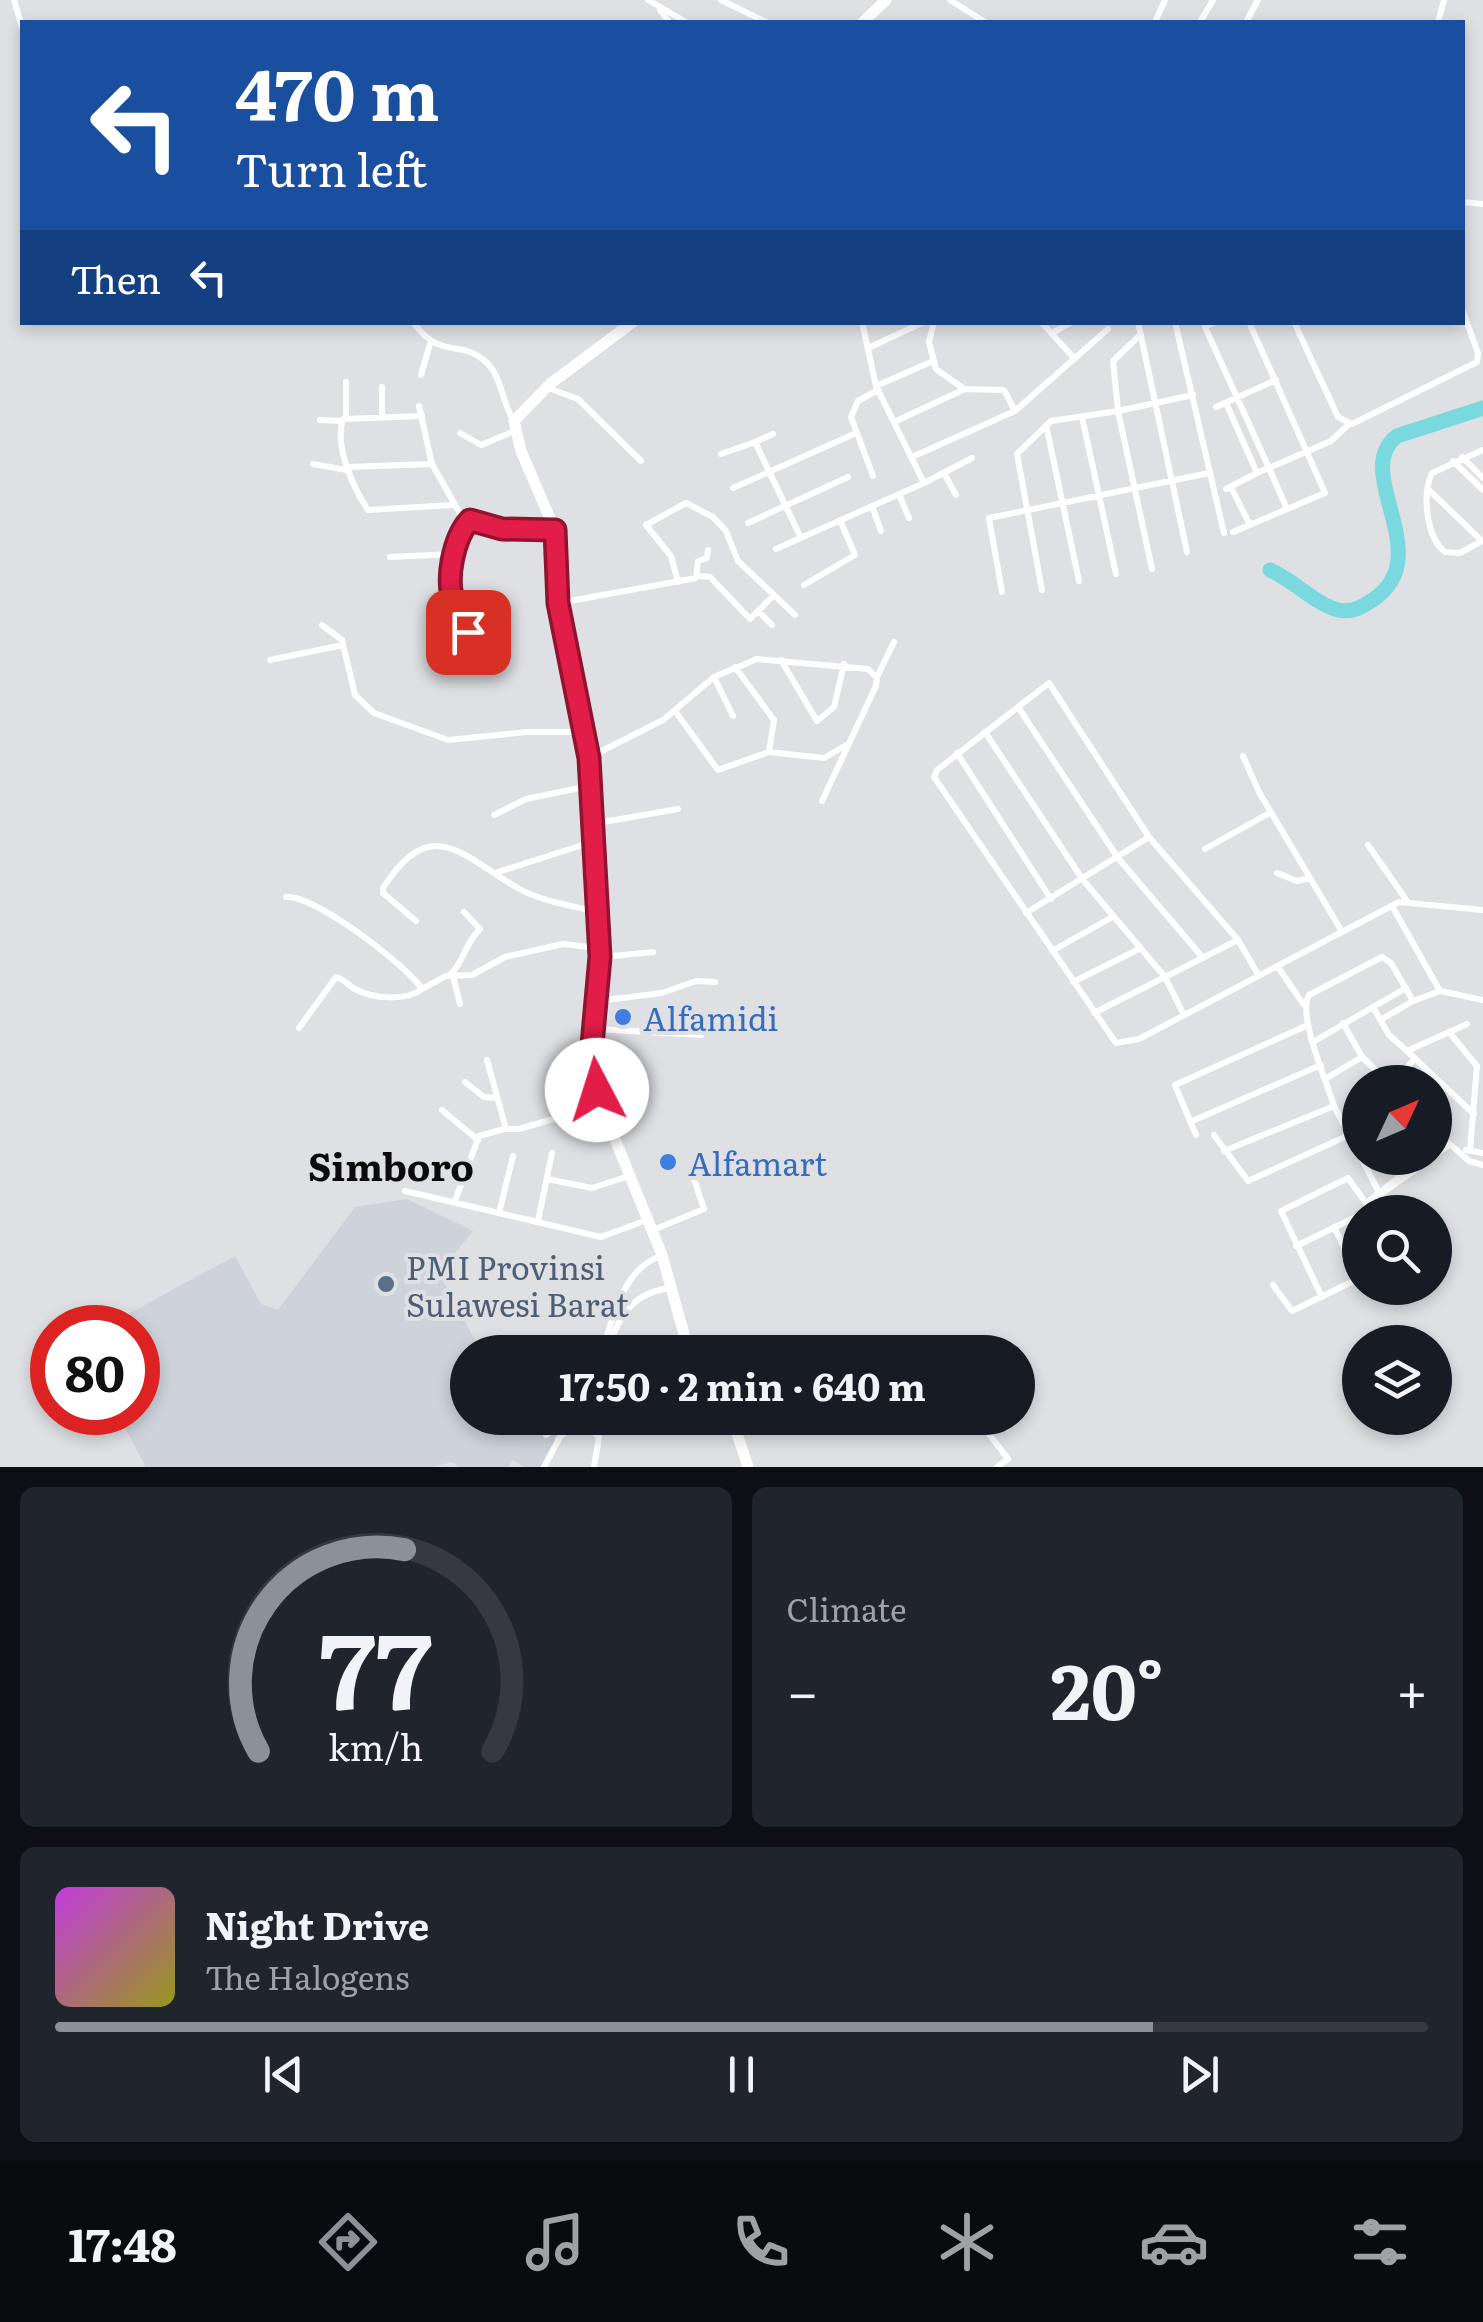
<!DOCTYPE html>
<meta charset="utf-8">
<style>
body{margin:0;font-family:Literata,serif;background:#20242c;color:#f1f3f6;height:100vh;display:flex;flex-direction:column;font-size:38px;white-space:nowrap}
*{box-sizing:border-box;margin:0}
p{font-size:32px;color:#9ea1a6}
.icon{flex:none;width:55px;height:55px;fill:none;stroke:currentColor;stroke-width:2;stroke-linecap:round;stroke-linejoin:round}
.map{position:relative;height:1467px;overflow:hidden}
.side{display:flex;flex-direction:column;gap:20px;padding:20px;background:#0d0f14;flex:1}
.side>*{flex:none}
.banner{position:absolute;left:20px;top:20px;width:1445px;height:305px;border-radius:0px;box-shadow:0 5px 15px #0003;background:#1a4fa0;color:#fff;overflow:hidden}
.needle{width:65px;rotate:46deg}
.controls{position:absolute;left:1342px;top:1065px;display:grid;gap:20px}
.controls a{display:grid;place-items:center;width:110px;height:110px;border-radius:50%;background:#171b24;box-shadow:0 5px 15px #0003;font-size:50px}
.speed{position:absolute;left:30px;top:1305px;display:flex;gap:20px;font-size:50px;font-weight:700;text-align:center}
.speed>*{display:grid;place-content:center;width:130px;height:130px;border-radius:50%;background:#171b24;box-shadow:0 5px 15px #0003;line-height:1}
.speed .limit{border:15px solid #d22;background:#fff;color:#111}
.pin{position:absolute;display:grid;place-items:center;width:85px;height:85px;color:#fff;margin:-42px;border-radius:20px;box-shadow:0 5px 15px #0006}
.me{position:absolute;width:110px;margin:-55px;rotate:355deg;stroke-linejoin:round;filter:drop-shadow(0 0 8px #0008)}
.turn{display:flex;align-items:center;gap:35px;height:210px;padding:0 50px;font-size:45px}
.turn .icon{width:130px;height:130px;stroke-width:2.5}
.turn b{display:block;font-size:70px;line-height:85px}
.then{display:flex;align-items:center;height:95px;padding:0 50px;background:#0003;gap:20px;font-size:38px}
.big{font-size:75px;font-weight:700;line-height:1.1}
.side .tile{flex:1;display:flex;flex-direction:column;justify-content:center;gap:15px;min-width:0;padding:0 35px;border-radius:15px;background:#20242c}
.side .dial{align-items:center;gap:0}
.dial svg{height:260px;overflow:visible;fill:none;stroke:#363941;stroke-width:7;stroke-linecap:round;text-anchor:middle}
.dial text{fill:#f1f3f6;stroke:none}
.song{display:flex;align-items:center;gap:30px}
.cover{width:120px;height:120px;border-radius:15px;background:linear-gradient(135deg,hsl(290 70% 55%),hsl(60 70% 35%))}
.played{height:10px;border-radius:5px;background:linear-gradient(90deg,#8c9099 80%,#363941 80%)}
.keys{display:flex;justify-content:space-around;direction:ltr}
.heat{display:flex;justify-content:space-between;align-items:center;font-size:55px;direction:ltr}
.side .tiles{flex:1;display:grid;gap:20px;grid-template-columns:1fr 1fr}
.tile:last-child{grid-column:span 2}
.trip{position:absolute;left:450px;top:1335px;width:585px;height:100px;border-radius:50px;background:#171b24;box-shadow:0 5px 15px #0003;font-weight:700;line-height:100px;text-align:center}
.dock{display:flex;height:160px;justify-content:space-around;align-items:center;background:#090b0e;color:#9ea1a6}
.dock .icon{width:70px;height:70px}
.dock .on{color:#8c9099}
.dock b{font-size:45px;color:#f1f3f6}
.map>svg:first-child{display:block}
</style>
<div class="map">
<svg width="1483" height="1467" viewBox="0 0 1483 1467">
<rect width="100%" height="100%" fill="#dee0e3"/>
<!-- built -->
<path fill="#cdd2db" d="M 407,1199 L 473,1231 L 439,1273 L 476,1342 L 487,1352 L 468,1352 L 468,1418 L 529,1418 L 554,1429 L 555,1442 L 542,1467 L 524,1467 L 513,1460 L 508,1467 L 458,1467 L 453,1462 L 431,1467 L 146,1467 L 117,1413 L 138,1412 L 138,1328 L 102,1328 L 235,1256 L 261,1304 L 278,1310 L 355,1207 Z"/>
<g fill="none" stroke-linecap="round" stroke-linejoin="round">
<!-- river -->
<path stroke="#79d9df" stroke-width="15" d="M 1270,570 C 1293,580 1315,604 1338,610 C 1353,613 1362,607 1374,599 C 1438,555 1350,472 1397,436 L 1483,408"/>
<!-- minor -->
<path stroke="#fff" stroke-width="6" d="M 14,0 L 22,27
M 648,0 L 686,22
M 721,0 L 766,22
M 950,0 L 985,22
M 660,10 L 669,22
M 1155,22 L 1165,0
M 1200,22 L 1213,0
M 1246,22 L 1258,0
M 1438,22 L 1444,0
M 1462,202 L 1483,204
M 413,322 C 442,362 459,337 487,363 C 502,377 502,404 514,421
M 862,322 L 876,386 L 924,483 L 972,458
M 934,322 L 929,342 L 936,369 L 964,389 L 1004,390 L 1015,411
M 1041,322 L 1075,359
M 1138,322 L 1187,552
M 1175,322 L 1224,533
M 1215,322 L 1205,327 L 1269,468 L 1331,441 L 1348,425
M 1294,322 L 1338,417 L 1352,424 L 1477,362 L 1478,353 L 1462,309
M 1052,333 L 1072,322
M 868,348 L 924,322
M 421,375 L 430,344
M 876,386 L 931,362
M 548,388 L 578,399 L 641,461
M 1226,403 L 1257,473 L 1269,468 L 1287,509
M 419,406 L 432,464
M 1216,407 L 1276,380
M 422,416 L 343,419 C 334,446 353,487 368,510 L 453,505
M 382,417 L 382,387
M 1082,417 L 1116,574
M 346,418 L 346,382
M 320,420 L 341,421
M 894,422 L 963,390
M 1046,425 L 1079,581
M 460,433 L 481,445 L 515,431
M 755,442 L 773,434
M 721,454 L 755,442 L 801,538
M 912,457 L 1015,411 L 1108,329
M 1462,457 L 1483,478
M 1453,461 L 1483,490
M 313,464 L 347,470
M 347,467 L 432,464 L 462,517 L 502,529 L 555,530
M 944,473 L 956,495
M 873,476 L 851,417 L 858,401 L 878,390
M 1231,487 L 1250,525
M 733,488 L 854,434
M 1226,489 L 1257,473
M 1428,489 L 1482,541
M 899,494 L 909,518
M 872,506 L 881,531
M 748,523 L 848,477
M 1233,532 L 1325,493 L 1249,322
M 1482,541 L 1460,553 L 1445,552 C 1426,537 1422,494 1432,473 L 1483,450
M 776,549 L 924,483
M 454,554 L 453,597 L 471,628 L 460,646 L 473,656
M 390,557 L 454,554 L 460,533 L 470,520
M 1152,569 L 1118,411 L 1193,395
M 699,576 L 710,577 L 750,619 L 772,597
M 678,582 L 671,556 L 646,525 L 686,503 L 713,517 L 726,531 L 738,561 L 795,615
M 804,585 L 855,555 L 840,520
M 1042,590 L 1017,454 L 1051,421 L 1118,411 L 1113,361 L 1141,334
M 1002,592 L 989,518 L 1209,473
M 559,603 L 696,578 L 698,561 L 707,558 L 708,550
M 758,611 L 772,625
M 322,625 L 342,640 L 355,695 L 374,713 L 448,740 L 527,732 L 583,732
M 270,660 L 343,645
M 781,660 L 817,721 L 834,707 L 844,664
M 714,677 L 733,716
M 877,677 L 894,642
M 1018,707 L 1118,858 L 1203,958
M 675,711 L 718,770 L 769,752 L 774,720 L 735,667
M 985,732 L 1083,880 L 1165,977 L 1184,1015
M 769,752 L 824,758 L 848,744
M 957,753 L 1051,899
M 1243,756 L 1259,792 L 1341,930
M 590,757 L 663,720 L 714,677 L 757,659 L 868,669 L 877,678 L 876,686 L 822,801
M 494,815 L 526,799 L 589,786
M 592,824 L 678,809
M 1368,845 L 1407,901
M 1205,849 L 1271,812
M 498,872 L 592,842
M 1277,873 L 1297,881 L 1310,878
M 286,897 C 314,894 406,965 422,989 L 446,976 L 472,975 L 505,957 L 563,944 L 598,948
M 1392,906 L 1440,991
M 1026,913 L 1149,837
M 416,921 L 383,893 L 383,888 C 431,813 461,855 516,887 C 539,901 571,905 597,912
M 1052,951 L 1114,916
M 602,957 L 653,952
M 1277,966 L 1304,1005
M 449,976 C 465,961 464,944 480,929 L 464,912
M 453,976 L 460,1004
M 1259,976 L 1238,940 L 1149,837 L 1049,683 L 937,770 L 934,777 L 1116,1043 L 1139,1039 L 1399,902 L 1483,910
M 1073,982 L 1141,948
M 598,1001 L 662,993 L 696,981 L 715,982
M 1373,1007 L 1406,988
M 1094,1013 L 1238,940
M 1380,1020 L 1413,1001
M 1343,1023 L 1362,1057
M 1467,1024 L 1407,1051 L 1474,1114
M 299,1028 L 336,977 C 346,980 348,986 357,990 C 374,999 407,1001 422,989
M 595,1029 L 701,1035
M 1449,1032 L 1477,1066 L 1470,1150
M 1313,1042 L 1373,1007 L 1389,1035 L 1407,1051
M 487,1060 L 506,1129 L 519,1129 L 601,1105
M 1325,1079 L 1362,1057 L 1388,1082
M 465,1082 L 484,1097 L 496,1098
M 1392,1082 L 1415,1059
M 1334,1106 C 1327,1082 1297,1015 1309,995 L 1382,957 L 1391,963 L 1413,1001 L 1440,991 L 1483,1000
M 442,1110 L 478,1140
M 1341,1119 L 1360,1105
M 1190,1122 L 1321,1065
M 1435,1131 L 1469,1161 L 1483,1165
M 1196,1135 L 1175,1085 L 1308,1025
M 1214,1135 L 1248,1181 L 1347,1136
M 1466,1150 L 1483,1153
M 1224,1151 L 1334,1106 L 1380,1194
M 1435,1155 L 1449,1145
M 547,1179 L 592,1188 L 632,1175
M 405,1191 L 601,1237 L 647,1220
M 1378,1196 L 1432,1158
M 455,1201 L 479,1136 L 504,1129
M 1372,1212 L 1366,1203 L 1423,1158
M 499,1213 L 513,1156
M 538,1221 L 552,1153
M 1334,1227 L 1359,1278
M 653,1230 L 704,1209 L 692,1173
M 1296,1246 L 1360,1215
M 1273,1285 L 1292,1311 L 1360,1278
M 1322,1297 L 1281,1211 L 1348,1178 L 1366,1203
M 601,1352 C 614,1318 622,1269 661,1256
M 607,1352 C 618,1318 630,1294 669,1288
M 580,1419 L 599,1437 L 594,1467
M 979,1421 L 1008,1459 L 997,1467
M 546,1435 L 574,1418
M 544,1467 L 560,1437 L 580,1418"/>
<!-- trunk -->
<path stroke="#fff" stroke-width="11" d="M 863,22 L 886,0
M 633,322 L 550,384 L 514,421 L 521,451 L 555,530 L 557,603 L 589,758 L 600,957 L 592,1070 L 608,1122 L 662,1255 L 689,1352
M 732,1418 L 748,1467"/>
</g>
<g fill="none" stroke-linecap="round" stroke-linejoin="round">
<defs>
<path id="route" d="M 468,632 C 469,620 461,615 455,604 C 444,581 454,537 470,520 L 502,529 L 555,530 L 558,603 L 589,758 L 600,957 L 592,1045 L 597,1090"/>
</defs>
<!-- route casing -->
<use href="#route" stroke="#92132f" stroke-width="25"/>
<!-- route -->
<use href="#route" stroke="#e11d48" stroke-width="18"/>
</g>
<!-- markers -->
<g fill="#3f7fe0" stroke="#dee0e3" stroke-width="4">
<circle cx="623" cy="1017" r="10"/>
<circle cx="668" cy="1162" r="10"/>
</g>
<circle fill="#5c6f8a" stroke="#dee0e3" stroke-width="4" cx="386" cy="1284" r="10"/>
<g text-anchor="middle" dominant-baseline="central" stroke-width="8" stroke-linejoin="round" paint-order="stroke">
<!-- shop labels -->
<g font-size="32" fill="#366cbe" stroke="#dee0e3" text-anchor="start">
<text x="643" y="1017">Alfamidi</text>
<text x="688" y="1162">Alfamart</text>
</g>
<!-- service labels -->
<g font-size="32" fill="#4e5e75" stroke="#dee0e3" text-anchor="start">
<text x="406" y="1266">PMI Provinsi<tspan x="406" dy="37">Sulawesi Barat</tspan></text>
</g>
<!-- quarter labels -->
<g font-size="38" font-weight="bold" fill="#0b0b0c" stroke="#dee0e3">
<text x="391" y="1164">Simboro</text>
</g>
</g>
</svg>
<div class="controls">
<a><svg class="needle" viewBox="-14 -14 28 28"><path d="M0-13l5 13h-10z" fill="#e53935"/><path d="M0 13l5-13h-10z" fill="#9ea1a6"/></svg></a>
<a><svg class="icon" aria-label="search" viewBox="0 0 24 24"><circle cx="10" cy="10" r="6"/><path d="M15 15l6 6"/></svg></a>
<a><svg class="icon" aria-label="layers" viewBox="0 0 24 24"><path d="M12 4l9 5-9 5-9-5zM3 14l9 5 9-5"/></svg></a>
</div>
<div class="speed"><div class="limit">80</div></div>
<div class="pin" style="left:468px;top:632px;background:#d93025"><svg class="icon" aria-label="arrive" viewBox="0 0 24 24"><path d="M6 21V4h12l-3 4 3 4H6"/></svg></div>
<svg class="me" style="left:597px;top:1090px" viewBox="-20 -20 40 40"><circle r="19" fill="#fff"/><path d="M0-13L10 11 0 6-10 11z" fill="#e11d48"/></svg>
<div class="trip">17:50 · 2 min · 640 m</div>
<div class="banner">
<div class="turn"><svg class="icon" aria-label="left" viewBox="0 0 24 24"><path d="M17 20v-9H6M10 6l-5 5 5 5"/></svg><div><b>470 m</b>Turn left</div></div>
<div class="then">Then<svg class="icon" aria-label="left" viewBox="0 0 24 24"><path d="M17 20v-9H6M10 6l-5 5 5 5"/></svg></div>
</div>
</div>
<section class="side">
<div class="tiles">
<div class="tile dial"><svg viewBox="0 0 100 80">
<path d="M14 69A42 42 0 1 1 86 69"/>
<path d="M14 69A42 42 0 0 1 59 7" stroke="#8c9099"/>
<text x="50" y="56" font-size="32" font-weight="700">77</text>
<text x="50" y="72" font-size="11">km/h</text>
</svg></div>
<div class="tile"><p>Climate</p>
<div class="heat"><a>−</a><b class="big">20°</b><a>+</a></div>
</div>
<div class="tile">
<div class="song"><i class="cover"></i><div><b>Night Drive</b><p>The Halogens</p></div></div>
<div class="played"></div>
<div class="keys"><svg class="icon" aria-label="previous" viewBox="0 0 24 24"><path d="M18 5L8 12l10 7zM5 5v14"/></svg><svg class="icon" aria-label="pause" viewBox="0 0 24 24"><path d="M8 5v14M16 5v14"/></svg><svg class="icon" aria-label="next" viewBox="0 0 24 24"><path d="M6 5l10 7-10 7zM19 5v14"/></svg></div>
</div>
</div>
</section>
<nav class="dock">
<b>17:48</b>
<svg class="icon on" aria-label="directions" viewBox="0 0 24 24"><path d="M12 3l9 9-9 9-9-9zM9 14v-3h6M13 9l2 2-2 2"/></svg>
<svg class="icon" aria-label="music" viewBox="0 0 24 24"><path d="M9 18V5l10-2v13"/><circle cx="6" cy="18" r="3"/><circle cx="16" cy="16" r="3"/></svg>
<svg class="icon" aria-label="phone" viewBox="0 0 24 24"><path d="M5 4h4l2 5-3 2q2 4 5 5l2-3 5 2v4C11 20 4 13 5 4z"/></svg>
<svg class="icon" aria-label="climate" viewBox="0 0 24 24"><path d="M12 3v18M4 7l16 10M4 17L20 7"/></svg>
<svg class="icon" aria-label="car" viewBox="0 0 24 24"><path d="M5 17H2v-5l4-1 3-4h7l3 4 3 1v5h-3M9 17h6M6 11h13"/><circle cx="7" cy="17" r="2"/><circle cx="17" cy="17" r="2"/></svg>
<svg class="icon" aria-label="filters" viewBox="0 0 24 24"><path d="M4 7h16M4 17h16"/><circle cx="9" cy="7" r="2"/><circle cx="15" cy="17" r="2"/></svg>
</nav>
